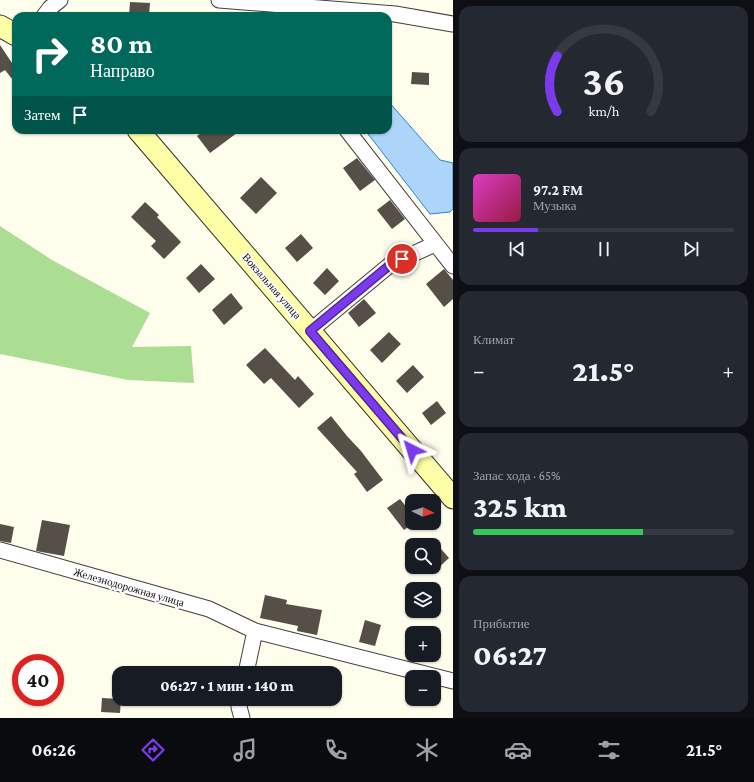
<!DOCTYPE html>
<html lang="ru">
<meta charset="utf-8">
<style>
body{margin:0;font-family:"Crimson Pro",serif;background:#242831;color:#f1f3f6;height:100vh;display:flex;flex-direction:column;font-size:15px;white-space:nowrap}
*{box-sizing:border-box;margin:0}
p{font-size:13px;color:#9ea1a6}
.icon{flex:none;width:22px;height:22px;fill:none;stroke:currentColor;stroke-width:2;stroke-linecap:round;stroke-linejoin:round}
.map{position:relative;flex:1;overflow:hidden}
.drawer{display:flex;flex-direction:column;gap:6px;padding:6px;background:#0d0f14;width:301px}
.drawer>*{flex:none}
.hud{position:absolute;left:12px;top:12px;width:380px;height:122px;border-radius:12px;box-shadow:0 1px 3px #0004;background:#00695c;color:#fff;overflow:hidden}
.needle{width:26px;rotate:95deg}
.buttons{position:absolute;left:405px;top:494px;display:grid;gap:8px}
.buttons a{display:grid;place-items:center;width:36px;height:36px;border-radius:8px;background:#171b24;box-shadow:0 1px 3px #0004;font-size:20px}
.speed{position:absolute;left:12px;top:654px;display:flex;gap:8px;font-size:20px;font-weight:700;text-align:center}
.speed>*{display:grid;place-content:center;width:52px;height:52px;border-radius:50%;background:#171b24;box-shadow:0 1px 3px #0004;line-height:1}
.speed .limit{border:6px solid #d22;background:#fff;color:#111}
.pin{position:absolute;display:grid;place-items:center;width:34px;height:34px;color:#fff;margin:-17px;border:2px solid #fff;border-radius:50%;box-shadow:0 1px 4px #0007}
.me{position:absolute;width:44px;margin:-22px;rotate:320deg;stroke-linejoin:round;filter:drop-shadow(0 0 3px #0008)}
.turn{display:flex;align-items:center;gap:14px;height:84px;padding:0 12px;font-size:18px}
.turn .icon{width:52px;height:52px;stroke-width:2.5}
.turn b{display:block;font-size:28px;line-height:34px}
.then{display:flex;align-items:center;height:38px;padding:0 12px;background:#0003;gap:8px;font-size:15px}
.big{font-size:30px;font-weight:800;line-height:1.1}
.drawer .card{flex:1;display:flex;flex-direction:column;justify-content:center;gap:6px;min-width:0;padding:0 14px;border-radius:12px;background:#242831}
.drawer .dial{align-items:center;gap:0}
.dial svg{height:104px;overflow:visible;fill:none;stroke:#363941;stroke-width:7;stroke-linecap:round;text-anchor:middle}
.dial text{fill:#f1f3f6;stroke:none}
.song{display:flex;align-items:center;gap:12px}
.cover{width:48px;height:48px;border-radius:6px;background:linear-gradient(135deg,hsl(310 70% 55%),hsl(340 70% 35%))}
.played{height:4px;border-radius:2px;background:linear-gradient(90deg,#7c3aed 25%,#363941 25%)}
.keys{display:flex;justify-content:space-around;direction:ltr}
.heat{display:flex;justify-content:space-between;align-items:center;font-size:22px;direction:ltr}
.charge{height:6px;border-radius:3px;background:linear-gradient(90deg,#34c759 65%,#363941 0)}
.trip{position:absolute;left:112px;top:666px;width:230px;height:40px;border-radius:12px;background:#171b24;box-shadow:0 1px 3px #0004;font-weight:800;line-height:40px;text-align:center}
.tabs{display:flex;height:64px;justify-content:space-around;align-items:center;background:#090b0e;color:#9ea1a6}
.tabs .icon{width:28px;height:28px}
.tabs .selected{color:#7c3aed}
.tabs b{font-size:18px;color:#f1f3f6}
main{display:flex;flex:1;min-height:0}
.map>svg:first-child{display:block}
</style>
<main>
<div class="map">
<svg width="453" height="718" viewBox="0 0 453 718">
<rect width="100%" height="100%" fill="#fffdec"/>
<!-- forest -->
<path fill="#abde92" d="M 0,226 L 52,260 L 150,313 L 132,347 L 191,346 L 194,383 L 128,380 L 0,354 Z"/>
<!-- water -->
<path fill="#add5fa" stroke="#2f80d6" d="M 388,101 L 440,160 L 453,163 L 453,209 L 450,212 L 430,214 L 365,130 L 388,130 Z"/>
<!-- building -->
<path fill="#564f48" d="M 130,2 L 150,3 L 149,16 L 129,16 Z
M 0,45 L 16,69 L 16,84 L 5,70 L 0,73 Z
M 412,72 L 429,73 L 429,85 L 411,84 Z
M 205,130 L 241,130 L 210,153 L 197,136 Z
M 357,158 L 375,180 L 360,191 L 343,168 Z
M 261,177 L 277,193 L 256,214 L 240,198 Z
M 390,200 L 405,219 L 392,229 L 377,210 Z
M 145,202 L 159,215 L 157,217 L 181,242 L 164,259 L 151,246 L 156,241 L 131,217 Z
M 301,234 L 313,248 L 297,262 L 285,248 Z
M 201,264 L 215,279 L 199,293 L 186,278 Z
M 327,268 L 339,281 L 325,295 L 313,283 Z
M 444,269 L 453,280 L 453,299 L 444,307 L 426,284 Z
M 231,293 L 243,308 L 224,325 L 212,310 Z
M 364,299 L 376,313 L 359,327 L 348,313 Z
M 389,332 L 401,344 L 382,363 L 370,350 Z
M 265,348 L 295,380 L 298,376 L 314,394 L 299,408 L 271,378 L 264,384 L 246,365 Z
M 413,365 L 424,377 L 407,393 L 396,381 Z
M 437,401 L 446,413 L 431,425 L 422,413 Z
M 331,416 L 347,436 L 361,451 L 383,480 L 367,492 L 354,474 L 357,472 L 317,428 Z
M 400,499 L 412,514 L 412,524 L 404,530 L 387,508 Z
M 42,520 L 70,525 L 64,556 L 36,551 Z
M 0,524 L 14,527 L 11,543 L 0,541 Z
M 434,541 L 449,558 L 434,572 Z
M 265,595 L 287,600 L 286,604 L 322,610 L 317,635 L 297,631 L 298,626 L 260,618 Z
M 365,620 L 381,625 L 375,646 L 359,642 Z
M 102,698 L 121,699 L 120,713 L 101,712 Z"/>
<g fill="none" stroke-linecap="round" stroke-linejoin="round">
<defs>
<path id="street" d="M 219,0 L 395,14 L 453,24
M 44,16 L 50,8 L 60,0
M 347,130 L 453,266
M 310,331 L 391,264 L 435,244
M 0,550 L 209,609 L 255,631 L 246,673
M 255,631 L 453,681
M 241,699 L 239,707 L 242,718"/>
<path id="secondary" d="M 0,26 L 16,35
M 138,130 L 453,498"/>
</defs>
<!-- street casing -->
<use href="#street" stroke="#404040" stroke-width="17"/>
<!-- secondary casing -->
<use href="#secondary" stroke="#2f2f2f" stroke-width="23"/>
<!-- street -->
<use href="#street" stroke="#fff" stroke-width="15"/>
<!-- secondary -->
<use href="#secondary" stroke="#ffffa7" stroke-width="21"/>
</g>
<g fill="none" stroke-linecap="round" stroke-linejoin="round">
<defs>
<path id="route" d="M 402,259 L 391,264 L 310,331 L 412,450"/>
</defs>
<!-- route casing -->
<use href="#route" stroke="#51269a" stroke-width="10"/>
<!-- route -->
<use href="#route" stroke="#7c3aed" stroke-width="7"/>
</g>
<g text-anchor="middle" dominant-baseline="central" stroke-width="4" stroke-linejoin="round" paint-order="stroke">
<!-- street labels -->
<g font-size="11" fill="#0d0d0d" stroke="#fff">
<text transform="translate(272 286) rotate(49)">Вокзальная улица</text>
<text transform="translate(129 587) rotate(16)">Железнодорожная улица</text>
</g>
</g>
</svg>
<div class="buttons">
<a><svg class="needle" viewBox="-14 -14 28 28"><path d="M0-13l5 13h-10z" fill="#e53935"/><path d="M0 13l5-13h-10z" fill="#9ea1a6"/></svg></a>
<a><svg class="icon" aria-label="search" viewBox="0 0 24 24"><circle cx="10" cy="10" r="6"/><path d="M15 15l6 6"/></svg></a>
<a><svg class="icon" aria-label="layers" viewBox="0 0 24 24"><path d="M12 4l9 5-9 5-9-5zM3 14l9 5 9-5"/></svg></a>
<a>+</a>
<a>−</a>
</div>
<div class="speed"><div class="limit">40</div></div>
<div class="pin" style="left:402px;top:259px;background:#d93025"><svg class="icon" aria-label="arrive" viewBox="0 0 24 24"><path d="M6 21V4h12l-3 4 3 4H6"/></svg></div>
<svg class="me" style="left:412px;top:450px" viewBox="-20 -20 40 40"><path d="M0-17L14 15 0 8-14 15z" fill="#7c3aed" stroke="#fff" stroke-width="4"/></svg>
<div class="trip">06:27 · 1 мин · 140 m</div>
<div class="hud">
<div class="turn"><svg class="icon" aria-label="right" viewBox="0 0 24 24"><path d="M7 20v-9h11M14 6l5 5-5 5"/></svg><div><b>80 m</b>Направо</div></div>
<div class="then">Затем<svg class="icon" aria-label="arrive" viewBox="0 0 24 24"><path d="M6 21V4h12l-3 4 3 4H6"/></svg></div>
</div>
</div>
<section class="drawer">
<div class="card dial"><svg viewBox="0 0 100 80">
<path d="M14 69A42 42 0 1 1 86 69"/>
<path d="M14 69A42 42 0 0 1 14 26" stroke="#7c3aed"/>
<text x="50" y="56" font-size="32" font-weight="700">36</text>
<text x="50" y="72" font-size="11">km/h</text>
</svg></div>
<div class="card">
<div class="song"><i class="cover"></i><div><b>97.2 FM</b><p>Музыка</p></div></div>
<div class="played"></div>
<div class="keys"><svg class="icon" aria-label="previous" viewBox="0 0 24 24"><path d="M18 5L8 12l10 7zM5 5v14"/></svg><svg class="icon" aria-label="pause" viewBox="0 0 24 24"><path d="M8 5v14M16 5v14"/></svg><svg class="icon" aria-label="next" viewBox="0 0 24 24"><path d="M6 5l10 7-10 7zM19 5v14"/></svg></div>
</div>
<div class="card"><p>Климат</p>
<div class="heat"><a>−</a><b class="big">21.5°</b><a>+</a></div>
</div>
<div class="card"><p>Запас хода · 65%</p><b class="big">325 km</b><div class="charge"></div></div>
<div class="card"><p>Прибытие</p><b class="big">06:27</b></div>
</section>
</main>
<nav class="tabs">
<b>06:26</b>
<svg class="icon selected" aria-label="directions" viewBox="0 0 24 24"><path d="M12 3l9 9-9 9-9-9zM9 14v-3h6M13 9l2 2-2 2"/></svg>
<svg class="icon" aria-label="music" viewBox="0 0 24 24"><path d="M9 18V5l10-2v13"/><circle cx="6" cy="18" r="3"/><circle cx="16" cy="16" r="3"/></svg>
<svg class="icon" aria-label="phone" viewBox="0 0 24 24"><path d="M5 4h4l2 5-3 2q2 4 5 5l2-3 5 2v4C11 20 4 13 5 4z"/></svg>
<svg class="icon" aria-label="climate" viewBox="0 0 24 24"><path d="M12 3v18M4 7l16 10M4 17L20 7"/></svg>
<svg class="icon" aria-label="car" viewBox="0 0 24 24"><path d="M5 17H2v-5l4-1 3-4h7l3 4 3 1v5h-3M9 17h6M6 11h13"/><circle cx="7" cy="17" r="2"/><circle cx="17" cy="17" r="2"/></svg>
<svg class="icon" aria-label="filters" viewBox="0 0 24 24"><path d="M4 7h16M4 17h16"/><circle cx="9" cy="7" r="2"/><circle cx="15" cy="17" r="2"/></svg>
<b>21.5°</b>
</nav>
